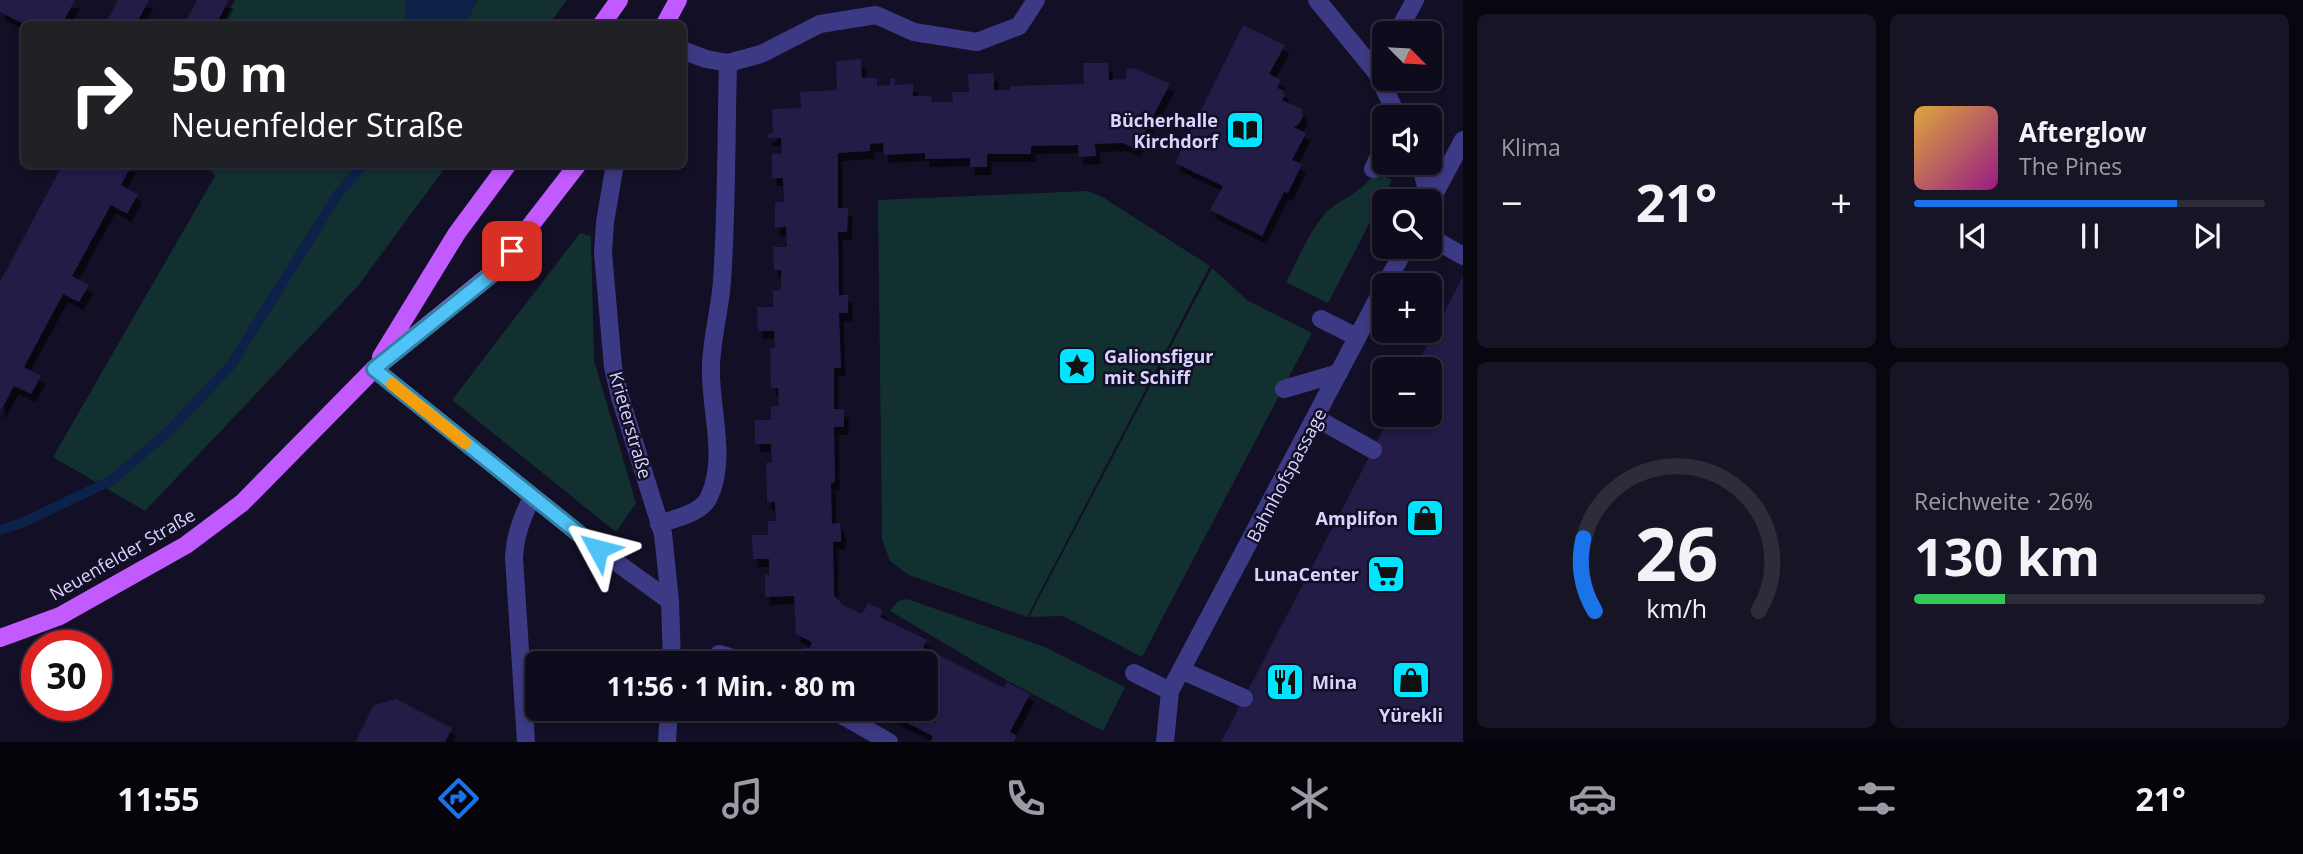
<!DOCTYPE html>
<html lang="de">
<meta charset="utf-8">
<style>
body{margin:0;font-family:"Open Sans",sans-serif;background:#171425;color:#f1f3f6;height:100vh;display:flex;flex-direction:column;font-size:26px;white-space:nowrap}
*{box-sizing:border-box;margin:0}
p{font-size:23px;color:#9b9ba3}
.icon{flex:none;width:38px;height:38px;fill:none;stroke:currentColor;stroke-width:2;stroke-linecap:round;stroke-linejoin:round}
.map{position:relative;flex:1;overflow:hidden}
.sheet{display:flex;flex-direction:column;gap:14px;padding:14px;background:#08060f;width:840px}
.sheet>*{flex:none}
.top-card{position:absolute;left:21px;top:21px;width:665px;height:147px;border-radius:10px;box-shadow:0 4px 10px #0003,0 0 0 2px #2e2b3b;background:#202124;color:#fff;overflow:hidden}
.needle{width:46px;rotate:114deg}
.controls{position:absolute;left:1372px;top:21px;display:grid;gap:14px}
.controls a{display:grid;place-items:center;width:70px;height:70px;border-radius:10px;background:#0e0b1c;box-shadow:0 4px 10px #0003,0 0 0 2px #2e2b3b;font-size:35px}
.speed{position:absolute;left:21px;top:630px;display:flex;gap:14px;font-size:35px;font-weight:700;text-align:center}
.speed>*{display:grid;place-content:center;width:91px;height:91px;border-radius:50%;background:#0e0b1c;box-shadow:0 4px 10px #0003,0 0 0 2px #2e2b3b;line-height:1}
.speed .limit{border:10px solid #d22;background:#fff;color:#111}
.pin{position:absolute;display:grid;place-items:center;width:60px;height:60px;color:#fff;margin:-30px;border-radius:14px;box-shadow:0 4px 10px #0006}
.me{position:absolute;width:77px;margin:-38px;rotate:308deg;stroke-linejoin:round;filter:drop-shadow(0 0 5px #0008)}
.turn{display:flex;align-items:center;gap:24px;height:147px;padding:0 35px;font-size:32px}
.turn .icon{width:91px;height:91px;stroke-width:2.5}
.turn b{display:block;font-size:49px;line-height:60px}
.big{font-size:52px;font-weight:700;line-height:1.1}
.sheet .tile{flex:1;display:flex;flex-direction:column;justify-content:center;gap:10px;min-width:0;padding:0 24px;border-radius:10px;background:#171425}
.sheet .dial{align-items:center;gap:0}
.dial svg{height:182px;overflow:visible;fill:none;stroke:#2e2b3b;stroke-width:7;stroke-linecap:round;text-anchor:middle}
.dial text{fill:#f1f3f6;stroke:none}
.song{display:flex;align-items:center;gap:21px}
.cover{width:84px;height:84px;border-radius:10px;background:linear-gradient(135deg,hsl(40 70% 55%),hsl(310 70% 35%))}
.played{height:7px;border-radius:4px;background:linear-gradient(90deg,#1a73e8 75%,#2e2b3b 75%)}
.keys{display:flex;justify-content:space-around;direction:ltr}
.heat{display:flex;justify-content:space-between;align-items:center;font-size:38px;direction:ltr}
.charge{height:10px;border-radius:5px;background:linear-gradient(90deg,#34c759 26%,#2e2b3b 0)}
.sheet .tiles{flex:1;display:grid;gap:14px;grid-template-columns:repeat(2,1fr)}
.trip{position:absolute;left:525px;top:651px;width:413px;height:70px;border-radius:10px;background:#0e0b1c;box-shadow:0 4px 10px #0003,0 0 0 2px #2e2b3b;font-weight:700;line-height:70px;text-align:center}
.tabs{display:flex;height:112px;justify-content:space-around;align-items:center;background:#06040b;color:#9b9ba3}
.tabs .icon{width:49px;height:49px}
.tabs .active{color:#1a73e8}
.tabs b{font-size:32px;color:#f1f3f6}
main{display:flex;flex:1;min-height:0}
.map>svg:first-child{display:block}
</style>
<main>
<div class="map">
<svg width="1463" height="742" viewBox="0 0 1463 742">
<defs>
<filter id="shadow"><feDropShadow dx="4.5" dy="8" stdDeviation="0" flood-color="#0009"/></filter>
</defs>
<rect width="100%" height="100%" fill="#130f26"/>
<!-- green -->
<path fill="#12302f" d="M 235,0 L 406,0 L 407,24 L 222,24 Z
M 477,0 L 567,0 L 549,24 L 466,24 Z
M 208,165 L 447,165 L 358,286 L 145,511 L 53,457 L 215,176 Z
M 1375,171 L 1392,180 L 1328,303 L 1286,282 C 1298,260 1308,233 1325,214 C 1339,198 1366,192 1375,171 Z
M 1088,191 L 1104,198 L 1210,266 L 1027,617 L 909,575 L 890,561 L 882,539 L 878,200 Z
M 580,233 L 591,236 L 594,360 L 636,503 L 616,532 L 452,400 Z
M 1212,268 L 1247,300 L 1312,333 L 1142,657 L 1063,616 L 1029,617 Z
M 907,599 L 1045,647 L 1125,687 L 1103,731 L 1008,681 L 890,611 L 898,601 Z"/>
<!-- water -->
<path fill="#0c2248" d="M 406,0 L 477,0 L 466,24 L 407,24 Z"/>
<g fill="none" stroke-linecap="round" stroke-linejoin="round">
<!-- stream -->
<path stroke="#0c2248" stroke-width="10" d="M 0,530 L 22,523 L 112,480 L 171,429 L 231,365 L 338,194 L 364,164"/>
</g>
<!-- building -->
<path fill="#241b47" filter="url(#shadow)" d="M 0,0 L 75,0 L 62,24 L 24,24 L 0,12 Z
M 118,0 L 149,0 L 136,24 L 105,24 Z
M 197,0 L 229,0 L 216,24 L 184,24 Z
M 1243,25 L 1285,45 L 1269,74 L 1281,80 L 1277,88 L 1283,90 L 1285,95 L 1282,100 L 1302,109 L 1303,117 L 1298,125 L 1293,127 L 1306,133 L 1292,160 L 1302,164 L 1288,193 L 1284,192 L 1262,236 L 1210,210 L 1223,186 L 1175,163 Z
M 861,59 L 862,78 L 877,78 L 877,86 L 890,85 L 890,79 L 895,78 L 895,85 L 913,84 L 913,96 L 932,96 L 931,102 L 953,102 L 952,92 L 969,92 L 968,74 L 994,73 L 994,90 L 1010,90 L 1010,86 L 1084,84 L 1083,63 L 1108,63 L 1109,80 L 1126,79 L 1126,69 L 1135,68 L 1170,84 L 1136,149 L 1123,143 L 1095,144 L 1096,156 L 1079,157 L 1078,145 L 1031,146 L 1031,154 L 987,154 L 987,167 L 970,167 L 970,158 L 925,159 L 925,153 L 884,155 L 883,143 L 870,144 L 870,151 L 838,153 L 838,208 L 848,208 L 847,232 L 838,232 L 839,295 L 848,295 L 848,313 L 839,313 L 841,368 L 834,368 L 834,409 L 844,409 L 844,427 L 834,427 L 835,482 L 831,483 L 832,524 L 840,523 L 841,533 L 841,542 L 833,542 L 834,595 L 843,605 L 862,614 L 868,603 L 883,610 L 880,617 L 927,640 L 923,647 L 1004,688 L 1007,682 L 1030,694 L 1010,732 L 1017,736 L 1014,742 L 930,742 L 933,736 L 879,709 L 926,709 L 926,663 L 826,663 L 801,651 L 804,647 L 809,649 L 812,642 L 796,634 L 794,596 L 765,597 L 765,575 L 769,575 L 769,559 L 753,559 L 752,535 L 768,535 L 768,521 L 776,521 L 775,502 L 767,502 L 766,463 L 772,463 L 771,444 L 755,444 L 755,420 L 771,420 L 771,406 L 779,406 L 778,388 L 771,388 L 770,348 L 775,348 L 774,331 L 758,331 L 757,307 L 773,307 L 773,291 L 781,290 L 781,270 L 774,270 L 773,247 L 787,247 L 786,227 L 775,228 L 775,202 L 784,202 L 783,178 L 772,178 L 772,154 L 782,154 L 781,138 L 768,138 L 768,134 L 773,133 L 772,109 L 801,108 L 800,92 L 837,90 L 836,61 Z
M 63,164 L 132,164 L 121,185 L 138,194 L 127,214 L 111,205 L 72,276 L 89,285 L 79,302 L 63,294 L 24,367 L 41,376 L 31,394 L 14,386 L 0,412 L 0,282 Z
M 1463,276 L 1463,742 L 1221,742 L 1391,415 L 1430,415 L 1430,369 L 1415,369 Z
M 396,699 L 452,728 L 445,742 L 355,742 L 374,705 Z"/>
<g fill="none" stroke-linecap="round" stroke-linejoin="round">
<!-- minor -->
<path stroke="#3d3a85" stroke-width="18" d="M 1317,0 L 1376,72 L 1398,117
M 1397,33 L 1415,0
M 682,50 L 706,59 L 728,63 L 761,54 L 820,24 L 876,15 L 914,32 L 977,42 L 1019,26 L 1036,0
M 1376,72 L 1384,56
M 1420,163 L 1430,201
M 615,164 L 605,222 L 603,253 L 613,367 L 620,397 L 663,534 L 670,601 L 672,663
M 1373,169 L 1384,146
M 1430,202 L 1463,140
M 1430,237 L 1463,256
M 1385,285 L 1406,247
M 1321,319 L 1357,337
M 374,369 L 598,549 L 670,601
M 1284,389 L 1339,373
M 1316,418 L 1373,450
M 659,524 C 676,518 702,513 709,497 C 728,457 709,407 711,365 C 712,337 720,309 722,281 C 727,208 726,135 728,63
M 719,654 L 750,663
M 1181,670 L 1244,698
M 1134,673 L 1170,691
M 831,709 L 889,742
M 526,742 L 514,558 C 515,535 522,518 532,497
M 667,742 L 669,709
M 1165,742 L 1170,691 L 1384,287"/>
<!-- major -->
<path stroke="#c25bff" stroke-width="18" d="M 602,24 L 619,0
M 665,24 L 678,0
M 381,357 L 457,233 L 508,164
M 0,638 L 60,616 L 186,545 L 242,503 L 374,369 L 496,270 L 578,164"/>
</g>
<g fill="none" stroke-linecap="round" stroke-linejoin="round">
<defs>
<path id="route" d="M 512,251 L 496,271 L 374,369 L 598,549"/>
</defs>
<!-- route casing -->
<use href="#route" stroke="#337fa1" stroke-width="18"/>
<!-- route -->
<use href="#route" stroke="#4fc3f7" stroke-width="12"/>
<!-- slow -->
<path stroke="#f59e0b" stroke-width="12" d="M 392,384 L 465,443"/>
</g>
<!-- icons -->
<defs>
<symbol id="library-square" viewBox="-11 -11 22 22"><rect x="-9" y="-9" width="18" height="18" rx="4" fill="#00e5ff" stroke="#130f26"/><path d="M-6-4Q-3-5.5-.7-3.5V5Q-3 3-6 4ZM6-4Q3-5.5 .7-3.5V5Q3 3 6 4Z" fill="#111"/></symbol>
<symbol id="sight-square" viewBox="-11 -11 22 22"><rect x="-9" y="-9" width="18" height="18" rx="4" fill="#00e5ff" stroke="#130f26"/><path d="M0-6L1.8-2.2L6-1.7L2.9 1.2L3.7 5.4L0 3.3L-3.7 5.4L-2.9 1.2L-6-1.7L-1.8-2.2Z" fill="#111"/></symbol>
<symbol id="shop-square" viewBox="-11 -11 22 22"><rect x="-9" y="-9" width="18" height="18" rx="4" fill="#00e5ff" stroke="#130f26"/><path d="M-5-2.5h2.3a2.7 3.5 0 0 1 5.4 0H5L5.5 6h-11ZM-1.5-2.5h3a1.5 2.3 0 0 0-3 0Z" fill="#111"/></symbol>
<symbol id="supermarket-square" viewBox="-11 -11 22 22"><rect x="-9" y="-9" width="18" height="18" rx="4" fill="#00e5ff" stroke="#130f26"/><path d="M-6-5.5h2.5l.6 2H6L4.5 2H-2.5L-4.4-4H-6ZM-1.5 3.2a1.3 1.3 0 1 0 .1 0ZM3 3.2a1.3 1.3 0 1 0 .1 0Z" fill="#111"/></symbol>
<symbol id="restaurant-square" viewBox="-11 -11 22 22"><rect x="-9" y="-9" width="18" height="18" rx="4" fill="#00e5ff" stroke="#130f26"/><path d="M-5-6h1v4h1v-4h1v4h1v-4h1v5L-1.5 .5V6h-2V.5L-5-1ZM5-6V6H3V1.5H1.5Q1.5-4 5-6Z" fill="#111"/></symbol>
</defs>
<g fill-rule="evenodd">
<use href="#library-square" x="1223" y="108" width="44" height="44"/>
<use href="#sight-square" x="1055" y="344" width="44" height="44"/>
<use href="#shop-square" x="1403" y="496" width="44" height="44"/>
<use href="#supermarket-square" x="1364" y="552" width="44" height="44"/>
<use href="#shop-square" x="1389" y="658" width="44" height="44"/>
<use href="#restaurant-square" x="1263" y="660" width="44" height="44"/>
</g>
<g text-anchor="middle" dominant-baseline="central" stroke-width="5" stroke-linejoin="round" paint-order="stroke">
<!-- poi labels -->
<g font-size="18" font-weight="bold" fill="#d9d4ff" stroke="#130f26" text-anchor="end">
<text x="1218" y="120">Bücherhalle<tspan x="1218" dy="21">Kirchdorf</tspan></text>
<text x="1104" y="356" text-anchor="start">Galionsfigur<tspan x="1104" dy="21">mit Schiff</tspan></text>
<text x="1398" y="518">Amplifon</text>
<text x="1359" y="574">LunaCenter</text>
<text x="1312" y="682" text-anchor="start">Mina</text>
<text x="1411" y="715" text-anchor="middle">Yürekli</text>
</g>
<!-- street labels -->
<g font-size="18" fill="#d9d4ff" stroke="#130f26">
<text transform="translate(631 425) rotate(74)">Krieterstraße</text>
<text transform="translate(1286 475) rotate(-62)">Bahnhofspassage</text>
<text transform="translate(122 554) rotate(-30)">Neuenfelder Straße</text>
</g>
</g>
</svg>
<div class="controls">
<a><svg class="needle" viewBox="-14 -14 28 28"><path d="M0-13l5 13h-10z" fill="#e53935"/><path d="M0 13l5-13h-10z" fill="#9b9ba3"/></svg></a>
<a><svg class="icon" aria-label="sound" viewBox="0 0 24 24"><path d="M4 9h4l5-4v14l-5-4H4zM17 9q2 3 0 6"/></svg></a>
<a><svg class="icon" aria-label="search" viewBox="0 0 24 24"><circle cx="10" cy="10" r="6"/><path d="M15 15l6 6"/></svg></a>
<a>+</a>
<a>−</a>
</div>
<div class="speed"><div class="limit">30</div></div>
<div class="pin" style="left:512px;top:251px;background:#d93025"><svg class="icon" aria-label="arrive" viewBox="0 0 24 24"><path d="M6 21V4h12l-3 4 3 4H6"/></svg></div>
<svg class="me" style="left:598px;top:549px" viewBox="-20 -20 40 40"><path d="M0-17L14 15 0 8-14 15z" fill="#4fc3f7" stroke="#fff" stroke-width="4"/></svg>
<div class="trip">11:56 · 1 Min. · 80 m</div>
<div class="top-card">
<div class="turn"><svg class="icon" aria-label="right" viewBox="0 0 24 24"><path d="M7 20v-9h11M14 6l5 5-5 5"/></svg><div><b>50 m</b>Neuenfelder Straße</div></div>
</div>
</div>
<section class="sheet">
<div class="tiles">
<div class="tile"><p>Klima</p>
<div class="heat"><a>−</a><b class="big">21°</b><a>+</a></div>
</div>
<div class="tile">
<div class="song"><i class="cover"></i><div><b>Afterglow</b><p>The Pines</p></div></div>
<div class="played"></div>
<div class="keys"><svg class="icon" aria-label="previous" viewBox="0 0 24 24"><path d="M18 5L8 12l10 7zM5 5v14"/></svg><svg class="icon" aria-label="pause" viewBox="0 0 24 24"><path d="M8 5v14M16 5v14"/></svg><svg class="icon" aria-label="next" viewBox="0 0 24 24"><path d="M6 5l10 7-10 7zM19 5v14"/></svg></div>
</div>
<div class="tile dial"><svg viewBox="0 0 100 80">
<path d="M14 69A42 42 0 1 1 86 69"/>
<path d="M14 69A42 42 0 0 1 9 37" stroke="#1a73e8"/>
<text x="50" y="56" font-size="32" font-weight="700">26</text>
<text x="50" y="72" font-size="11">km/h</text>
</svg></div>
<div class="tile"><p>Reichweite · 26%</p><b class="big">130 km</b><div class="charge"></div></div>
</div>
</section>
</main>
<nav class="tabs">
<b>11:55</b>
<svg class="icon active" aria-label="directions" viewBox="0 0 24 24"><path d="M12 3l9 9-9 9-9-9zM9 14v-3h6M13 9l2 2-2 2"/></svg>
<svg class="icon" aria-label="music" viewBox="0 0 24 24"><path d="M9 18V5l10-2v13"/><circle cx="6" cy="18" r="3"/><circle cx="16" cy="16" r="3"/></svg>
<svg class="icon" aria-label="phone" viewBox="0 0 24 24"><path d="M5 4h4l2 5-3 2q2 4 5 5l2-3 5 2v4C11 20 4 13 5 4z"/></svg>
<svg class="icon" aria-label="climate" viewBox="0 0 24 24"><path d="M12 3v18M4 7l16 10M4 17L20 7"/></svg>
<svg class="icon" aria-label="car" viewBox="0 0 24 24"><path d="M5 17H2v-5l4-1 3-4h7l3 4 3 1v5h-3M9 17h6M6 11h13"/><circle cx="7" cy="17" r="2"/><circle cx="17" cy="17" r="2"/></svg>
<svg class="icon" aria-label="filters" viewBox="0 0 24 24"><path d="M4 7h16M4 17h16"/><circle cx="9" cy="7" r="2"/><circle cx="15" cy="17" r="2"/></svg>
<b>21°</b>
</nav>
